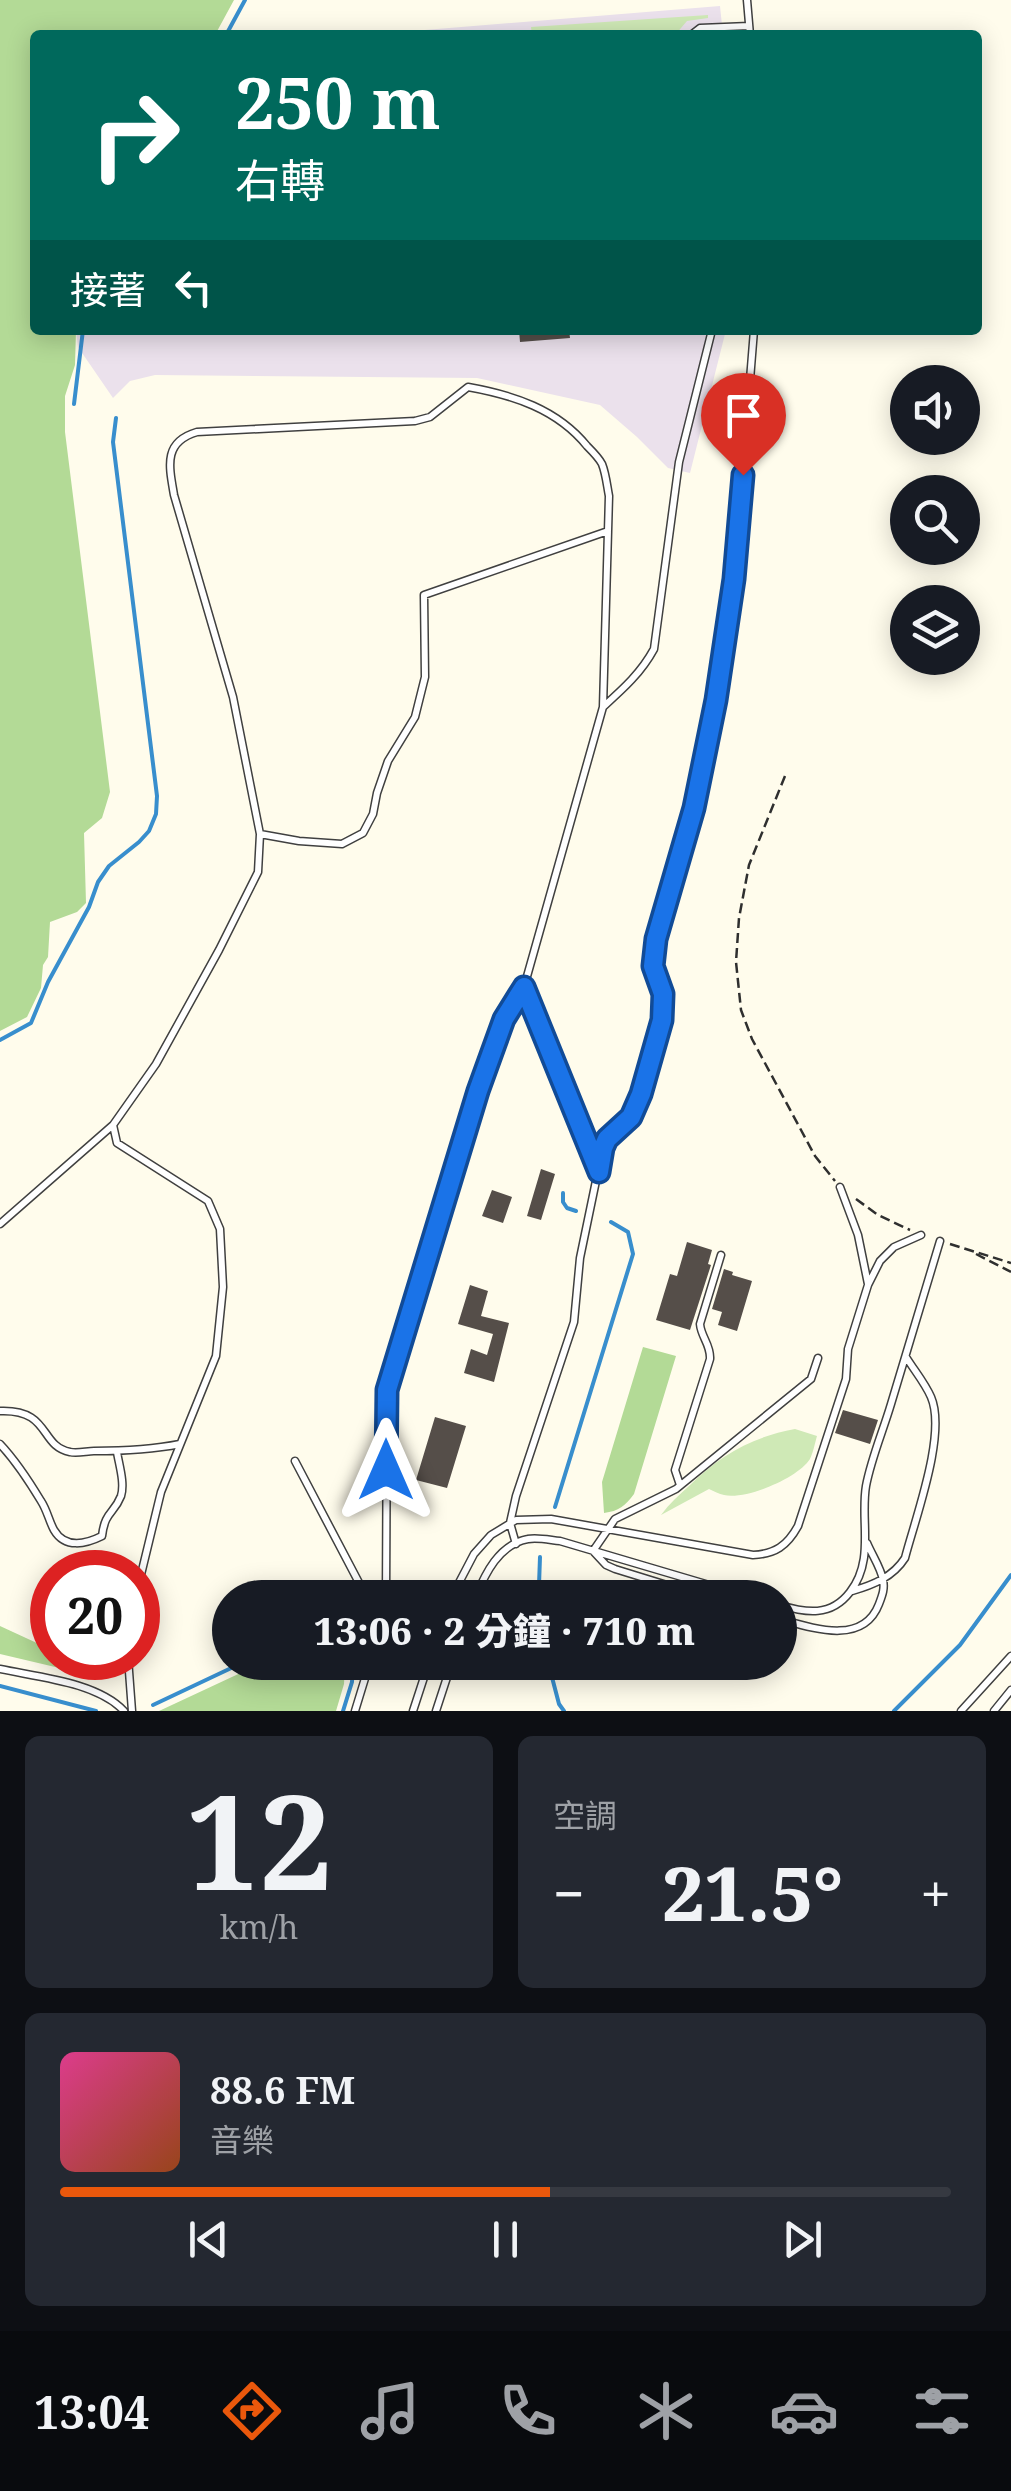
<!DOCTYPE html>
<html lang="zh-TW">
<meta charset="utf-8">
<style>
body{margin:0;font-family:"Noto Serif","Noto Sans TC",serif;background:#242831;color:#f1f3f6;height:100vh;display:flex;flex-direction:column;font-size:38px;white-space:nowrap}
*{box-sizing:border-box;margin:0}
p{font-size:32px;color:#9ea1a6}
.icon{flex:none;width:55px;height:55px;fill:none;stroke:currentColor;stroke-width:2;stroke-linecap:round;stroke-linejoin:round}
.map{position:relative;height:1711px;overflow:hidden}
.drawer{display:flex;flex-direction:column;gap:25px;padding:25px;background:#0d0f14;flex:1}
.drawer>*{flex:none}
.top-card{position:absolute;left:30px;top:30px;width:952px;height:305px;border-radius:10px;box-shadow:0 5px 25px #0003;background:#00695c;color:#fff;overflow:hidden}
.tools{position:absolute;left:890px;top:365px;display:grid;gap:20px}
.tools a{display:grid;place-items:center;width:90px;height:90px;border-radius:50%;background:#171b24;box-shadow:0 5px 25px #0003;font-size:50px}
.speed{position:absolute;left:30px;top:1550px;display:flex;gap:20px;font-size:50px;font-weight:700;text-align:center}
.speed>*{display:grid;place-content:center;width:130px;height:130px;border-radius:50%;background:#171b24;box-shadow:0 5px 25px #0003;line-height:1}
.speed .limit{border:15px solid #d22;background:#fff;color:#111}
.pin{position:absolute;display:grid;place-items:center;width:85px;height:85px;color:#fff;margin:-102px -42px;border-radius:50% 50% 50% 0;rotate:-45deg;box-shadow:0 0 10px #0007}
.pin .icon{rotate:45deg}
.me{position:absolute;width:110px;margin:-55px;rotate:0deg;stroke-linejoin:round;filter:drop-shadow(0 0 8px #0008)}
.turn{display:flex;align-items:center;gap:35px;height:210px;padding:0 40px;font-size:45px}
.turn .icon{width:130px;height:130px;stroke-width:2.5}
.turn b{display:block;font-size:70px;line-height:85px}
.then{display:flex;align-items:center;height:95px;padding:0 40px;background:#0003;gap:20px;font-size:38px}
.big{font-size:75px;font-weight:800;line-height:1.1}
.drawer .tile{flex:1;display:flex;flex-direction:column;justify-content:center;gap:15px;min-width:0;padding:0 35px;border-radius:15px;background:#242831}
.drawer .dial{align-items:center;gap:0}
.dial b{font-size:130px;line-height:1}
.song{display:flex;align-items:center;gap:30px}
.cover{width:120px;height:120px;border-radius:15px;background:linear-gradient(135deg,hsl(330 70% 55%),hsl(20 70% 35%))}
.played{height:10px;border-radius:5px;background:linear-gradient(90deg,#ea580c 55%,#363941 55%)}
.keys{display:flex;justify-content:space-around;direction:ltr}
.heat{display:flex;justify-content:space-between;align-items:center;font-size:55px;direction:ltr}
.drawer .tiles{flex:1;display:grid;gap:25px;grid-template-columns:1fr 1fr}
.tile:last-child{grid-column:span 2}
.trip{position:absolute;left:212px;top:1580px;width:585px;height:100px;border-radius:50px;background:#171b24;box-shadow:0 5px 25px #0003;font-weight:800;line-height:100px;text-align:center}
.tab-bar{display:flex;height:160px;justify-content:space-around;align-items:center;background:#090b0e;color:#9ea1a6}
.tab-bar .icon{width:70px;height:70px}
.tab-bar .active{color:#ea580c}
.tab-bar b{font-size:45px;color:#f1f3f6}
.map>svg:first-child{display:block}
</style>
<div class="map">
<svg width="1011" height="1711" viewBox="0 0 1011 1711">
<rect width="100%" height="100%" fill="#fffcec"/>
<!-- industrial -->
<path fill="#ebe1ec" d="M 720,6 L 723,35 L 376,34 Z
M 76,330 L 726,330 L 690,473 L 668,468 L 637,437 L 600,405 L 477,378 L 155,375 L 130,381 L 113,398 L 78,347 Z"/>
<!-- green -->
<path fill="#cfe9b6" d="M 708,15 L 708,18 L 687,21 L 675,35 L 532,35 L 531,27 Z
M 795,1429 L 817,1436 C 815,1443 813,1453 810,1459 C 798,1478 746,1500 724,1495 C 719,1494 714,1491 709,1489 L 661,1515 C 669,1504 679,1495 689,1486 C 720,1455 752,1437 795,1429 Z"/>
<!-- forest -->
<path fill="#b3da96" d="M 0,0 L 234,0 L 215,35 L 35,35 L 35,330 L 76,330 L 75,365 L 65,396 L 65,432 L 110,792 L 102,818 L 84,833 L 86,903 L 77,912 L 50,922 L 48,957 L 43,965 L 41,988 L 27,1017 L 0,1031 Z
M 643,1347 L 676,1356 L 634,1494 C 625,1506 619,1511 604,1513 L 602,1482 Z
M 0,1626 L 52,1650 L 52,1658 L 78,1658 L 110,1667 L 106,1679 L 0,1654 Z
M 262,1663 L 345,1663 L 344,1684 L 336,1711 L 159,1711 Z"/>
<g fill="none" stroke-linecap="round" stroke-linejoin="round">
<!-- stream -->
<path stroke="#388ecd" stroke-width="4" d="M 226,35 L 245,0
M 74,404 L 83,330
M 0,1040 L 31,1023 L 48,982 L 89,907 L 98,882 L 109,866 L 139,842 L 149,831 L 156,814 L 157,796 L 113,442 L 116,418
M 563,1193 L 563,1202 L 567,1208 L 576,1211
M 555,1507 L 633,1254 L 628,1232 L 611,1222
M 540,1557 L 539,1585 L 542,1598
M 548,1662 L 559,1704 L 564,1711
M 0,1686 L 96,1711
M 153,1705 L 244,1662
M 343,1711 L 352,1682 L 353,1662
M 894,1711 L 960,1645 L 1011,1575"/>
</g>
<!-- building -->
<path fill="#554e49" d="M 519,330 L 569,330 L 570,338 L 520,342 Z
M 541,1169 L 555,1174 L 541,1220 L 527,1216 Z
M 492,1190 L 512,1197 L 503,1223 L 482,1216 Z
M 687,1242 L 712,1250 L 708,1264 L 711,1265 L 690,1330 L 656,1320 L 670,1274 L 677,1276 Z
M 724,1269 L 733,1272 L 732,1275 L 752,1281 L 737,1331 L 718,1325 L 722,1312 L 712,1309 Z
M 470,1285 L 488,1291 L 481,1316 L 509,1323 L 494,1382 L 464,1373 L 471,1349 L 487,1355 L 493,1334 L 458,1324 Z
M 843,1410 L 878,1420 L 870,1444 L 835,1433 Z
M 435,1417 L 466,1426 L 447,1488 L 416,1480 Z"/>
<g fill="none" stroke-linecap="round" stroke-linejoin="round">
<defs>
<path id="lane" d="M 747,0 L 750,35
M 691,35 L 700,28 L 749,26
M 260,834 L 299,841 L 342,844 L 363,833 L 373,814 L 377,793 L 388,761 L 415,717 L 425,677 L 424,595 L 608,531
M 524,988 L 599,1171
M 840,1187 L 858,1235 L 868,1284
M 0,1224 L 113,1125
M 0,1411 C 51,1409 39,1446 70,1452 C 77,1454 87,1451 94,1451 C 123,1451 150,1450 180,1444
M 0,1444 C 16,1461 29,1481 41,1501 C 47,1510 49,1521 54,1530 C 65,1549 86,1544 102,1536 C 105,1511 114,1514 121,1496 C 125,1483 119,1465 117,1452
M 295,1461 L 367,1598
M 680,1485 L 675,1470 L 710,1359 C 711,1345 701,1337 700,1324 L 721,1255
M 516,1544 L 510,1523 L 516,1496 L 574,1322 L 580,1258 L 603,1147 L 607,1139 L 631,1117 L 641,1094 L 662,1020 L 663,995 L 653,966 L 656,939 L 693,809 L 716,700 L 734,579 L 754,330
M 138,1587 L 161,1492 L 216,1356 L 223,1287 L 220,1229 L 208,1201 L 117,1143 L 113,1125 L 156,1064 L 219,950 L 258,872 L 260,834 L 233,697 L 174,495 C 169,466 163,442 197,432 L 415,421 L 430,417 L 468,387 C 513,395 557,409 587,446 C 592,451 599,458 602,464 C 606,474 607,486 609,496 L 603,707
M 852,1591 C 873,1585 893,1577 905,1558 C 915,1519 947,1434 931,1397 C 925,1383 914,1370 906,1357
M 386,1598 L 387,1390 L 478,1091 L 505,1019 L 524,987 L 603,707 C 623,689 641,673 654,649 L 679,462 L 712,330
M 451,1598 L 474,1554 L 491,1535 L 516,1520 L 551,1519 L 753,1555 C 775,1554 787,1546 798,1526 L 846,1379 L 848,1349 L 868,1285 L 880,1261 L 894,1247 L 921,1235
M 475,1598 C 485,1574 499,1544 528,1539 C 537,1537 550,1540 560,1541 L 753,1598
M 709,1598 L 615,1569 L 606,1565 L 593,1551 L 615,1519 L 676,1489 L 811,1379 L 818,1358
M 780,1605 C 806,1613 831,1617 850,1592 C 875,1560 860,1521 866,1486 C 871,1459 883,1431 891,1404 C 907,1350 924,1295 940,1241
M 780,1619 C 812,1628 863,1646 879,1604 C 882,1596 885,1589 883,1580 C 881,1568 872,1555 867,1543
M 128,1658 L 132,1711
M 0,1669 C 37,1677 97,1682 124,1711
M 355,1711 L 370,1662
M 413,1711 L 429,1662
M 436,1711 L 452,1662
M 961,1711 L 1011,1656
M 994,1711 L 1011,1690"/>
</defs>
<!-- lane casing -->
<use href="#lane" stroke="#404040" stroke-width="9"/>
<!-- path -->
<path stroke="#2f2f2f" stroke-width="2.5" stroke-dasharray="10 5" stroke-linecap="butt" d="M 785,776 L 749,865 L 739,918 L 736,962 L 741,1010 L 752,1039 L 815,1156 L 835,1181
M 856,1199 L 878,1215 L 910,1230
M 950,1244 L 1011,1263
M 976,1254 L 1011,1272"/>
<!-- lane -->
<use href="#lane" stroke="#fff" stroke-width="6"/>
</g>
<g fill="none" stroke-linecap="round" stroke-linejoin="round">
<defs>
<path id="route" d="M 386,1470 L 387,1390 L 478,1091 L 504,1019 L 524,987 L 599,1172 L 603,1148 L 607,1139 L 631,1117 L 641,1094 L 662,1020 L 663,994 L 653,966 L 656,939 L 694,808 L 716,700 L 734,579 L 743,475"/>
</defs>
<!-- route casing -->
<use href="#route" stroke="#114b97" stroke-width="25"/>
<!-- route -->
<use href="#route" stroke="#1a73e8" stroke-width="18"/>
</g>
</svg>
<div class="tools">
<a><svg class="icon" aria-label="sound" viewBox="0 0 24 24"><path d="M4 9h4l5-4v14l-5-4H4zM17 9q2 3 0 6"/></svg></a>
<a><svg class="icon" aria-label="search" viewBox="0 0 24 24"><circle cx="10" cy="10" r="6"/><path d="M15 15l6 6"/></svg></a>
<a><svg class="icon" aria-label="layers" viewBox="0 0 24 24"><path d="M12 4l9 5-9 5-9-5zM3 14l9 5 9-5"/></svg></a>
</div>
<div class="speed"><div class="limit">20</div></div>
<div class="pin" style="left:743px;top:475px;background:#d93025"><svg class="icon" aria-label="arrive" viewBox="0 0 24 24"><path d="M6 21V4h12l-3 4 3 4H6"/></svg></div>
<svg class="me" style="left:386px;top:1470px" viewBox="-20 -20 40 40"><path d="M0-17L14 15 0 8-14 15z" fill="#1a73e8" stroke="#fff" stroke-width="4"/></svg>
<div class="trip">13:06 · 2 分鐘 · 710 m</div>
<div class="top-card">
<div class="turn"><svg class="icon" aria-label="right" viewBox="0 0 24 24"><path d="M7 20v-9h11M14 6l5 5-5 5"/></svg><div><b>250 m</b>右轉</div></div>
<div class="then">接著<svg class="icon" aria-label="left" viewBox="0 0 24 24"><path d="M17 20v-9H6M10 6l-5 5 5 5"/></svg></div>
</div>
</div>
<section class="drawer">
<div class="tiles">
<div class="tile dial"><b>12</b><p>km/h</p></div>
<div class="tile"><p>空調</p>
<div class="heat"><a>−</a><b class="big">21.5°</b><a>+</a></div>
</div>
<div class="tile">
<div class="song"><i class="cover"></i><div><b>88.6 FM</b><p>音樂</p></div></div>
<div class="played"></div>
<div class="keys"><svg class="icon" aria-label="previous" viewBox="0 0 24 24"><path d="M18 5L8 12l10 7zM5 5v14"/></svg><svg class="icon" aria-label="pause" viewBox="0 0 24 24"><path d="M8 5v14M16 5v14"/></svg><svg class="icon" aria-label="next" viewBox="0 0 24 24"><path d="M6 5l10 7-10 7zM19 5v14"/></svg></div>
</div>
</div>
</section>
<nav class="tab-bar">
<b>13:04</b>
<svg class="icon active" aria-label="directions" viewBox="0 0 24 24"><path d="M12 3l9 9-9 9-9-9zM9 14v-3h6M13 9l2 2-2 2"/></svg>
<svg class="icon" aria-label="music" viewBox="0 0 24 24"><path d="M9 18V5l10-2v13"/><circle cx="6" cy="18" r="3"/><circle cx="16" cy="16" r="3"/></svg>
<svg class="icon" aria-label="phone" viewBox="0 0 24 24"><path d="M5 4h4l2 5-3 2q2 4 5 5l2-3 5 2v4C11 20 4 13 5 4z"/></svg>
<svg class="icon" aria-label="climate" viewBox="0 0 24 24"><path d="M12 3v18M4 7l16 10M4 17L20 7"/></svg>
<svg class="icon" aria-label="car" viewBox="0 0 24 24"><path d="M5 17H2v-5l4-1 3-4h7l3 4 3 1v5h-3M9 17h6M6 11h13"/><circle cx="7" cy="17" r="2"/><circle cx="17" cy="17" r="2"/></svg>
<svg class="icon" aria-label="filters" viewBox="0 0 24 24"><path d="M4 7h16M4 17h16"/><circle cx="9" cy="7" r="2"/><circle cx="15" cy="17" r="2"/></svg>
</nav>
